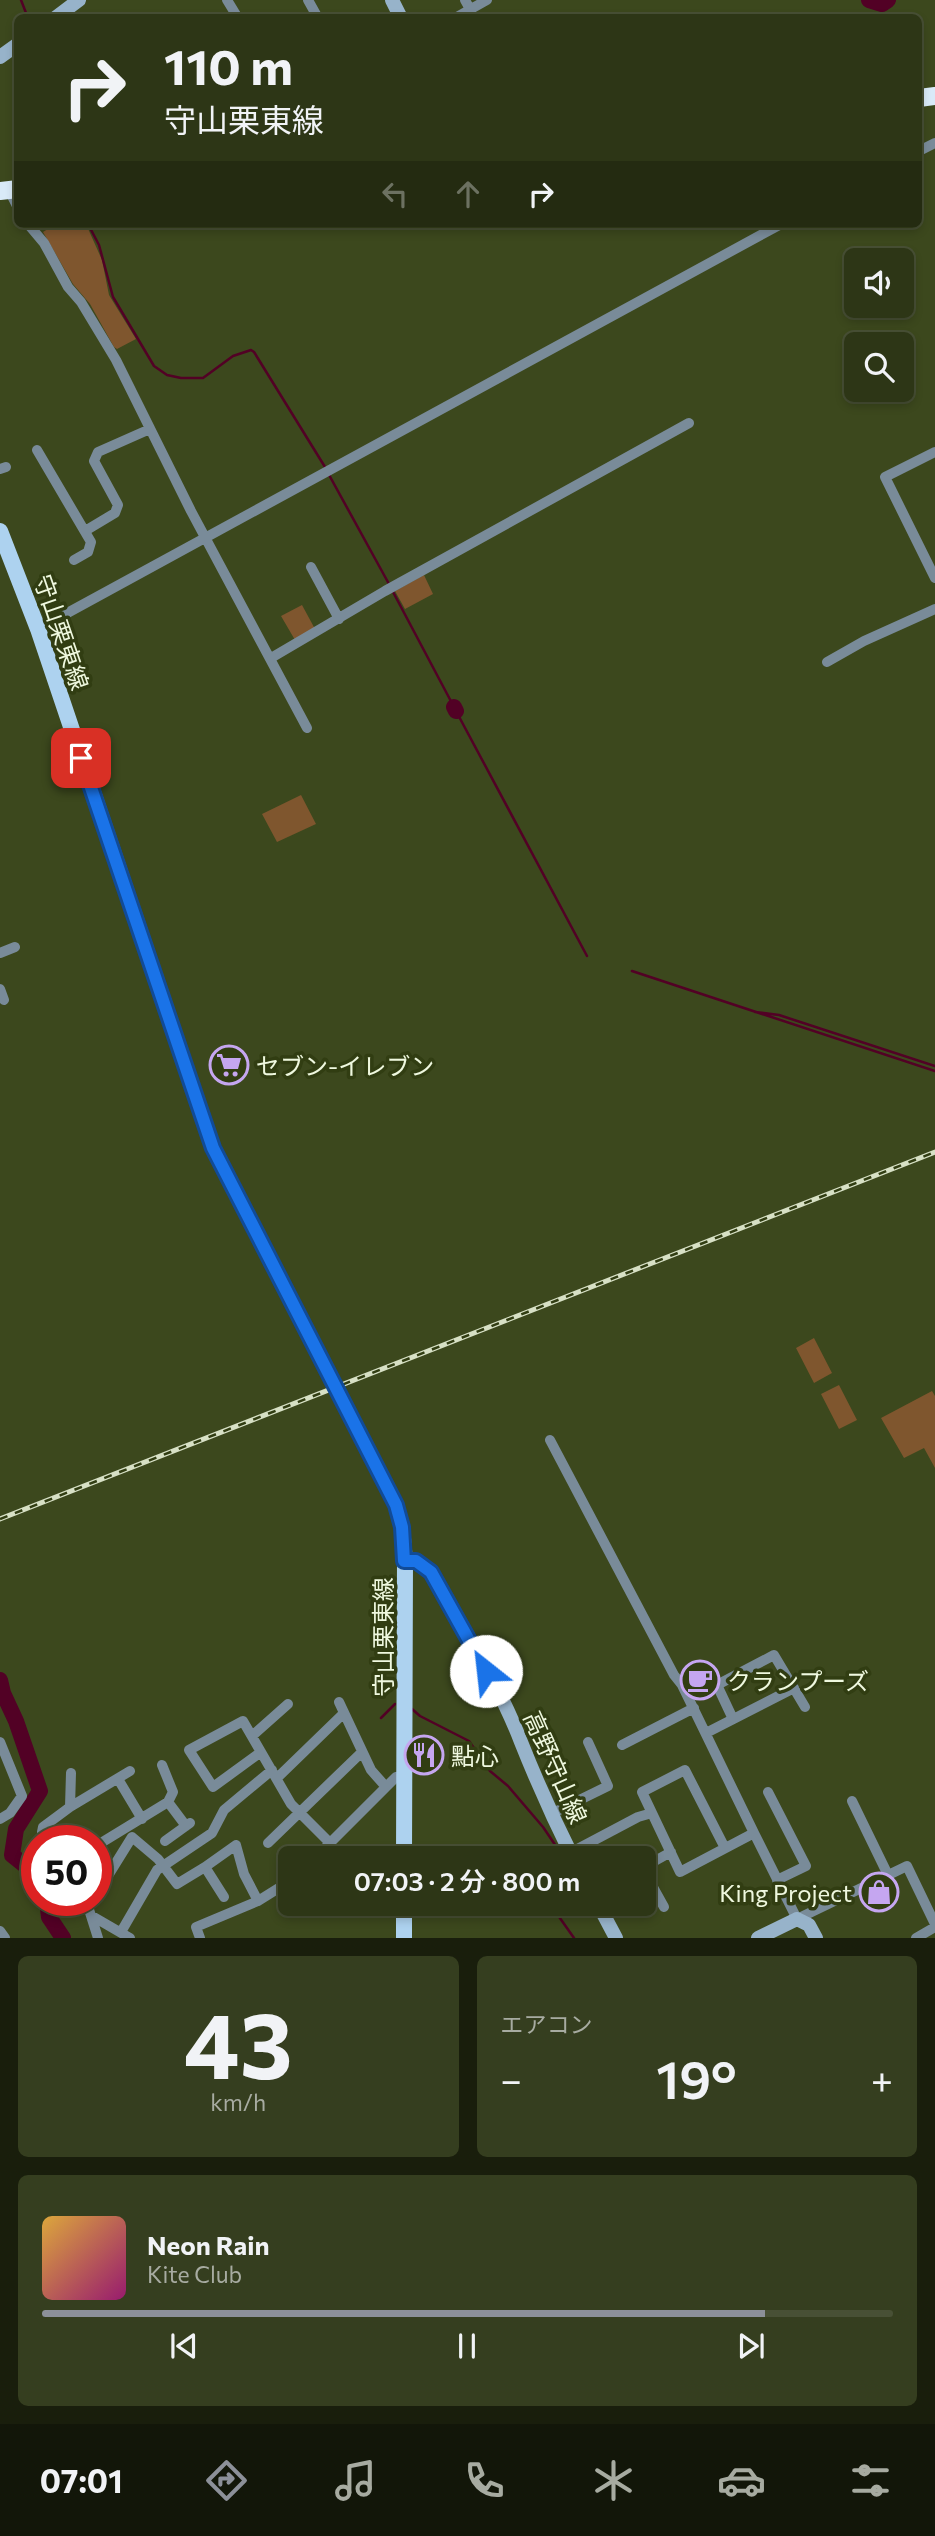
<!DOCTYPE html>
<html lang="ja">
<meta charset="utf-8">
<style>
body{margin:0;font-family:Commissioner,"Noto Sans JP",sans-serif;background:#353e1f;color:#f1f3f6;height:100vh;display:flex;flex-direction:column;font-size:26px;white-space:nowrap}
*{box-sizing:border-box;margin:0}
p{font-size:23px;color:#a7aba1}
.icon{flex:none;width:38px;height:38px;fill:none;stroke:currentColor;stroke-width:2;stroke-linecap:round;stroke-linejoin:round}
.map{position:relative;height:1938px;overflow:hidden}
.details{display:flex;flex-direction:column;gap:18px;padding:18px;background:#191e0c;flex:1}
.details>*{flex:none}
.banner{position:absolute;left:14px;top:14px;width:908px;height:214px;border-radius:10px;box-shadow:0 4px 10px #0003,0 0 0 2px #485035;background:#2d3616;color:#f1f3f6;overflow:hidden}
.buttons{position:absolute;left:844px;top:248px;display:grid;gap:14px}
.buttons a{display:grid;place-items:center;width:70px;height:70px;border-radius:10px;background:#2d3616;box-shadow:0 4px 10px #0003,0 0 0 2px #485035;font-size:35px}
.speed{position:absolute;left:21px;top:1825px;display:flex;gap:14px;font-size:35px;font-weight:700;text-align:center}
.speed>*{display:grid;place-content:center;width:91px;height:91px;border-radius:50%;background:#2d3616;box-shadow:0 4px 10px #0003,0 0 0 2px #485035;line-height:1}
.speed .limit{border:10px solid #d22;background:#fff;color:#111}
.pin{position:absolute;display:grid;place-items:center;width:60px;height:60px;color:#fff;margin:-30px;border-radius:14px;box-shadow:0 4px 10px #0006}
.me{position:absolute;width:77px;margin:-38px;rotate:331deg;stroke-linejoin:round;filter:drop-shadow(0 0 5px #0008)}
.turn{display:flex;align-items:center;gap:24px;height:147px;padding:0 35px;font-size:32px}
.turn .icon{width:91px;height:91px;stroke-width:2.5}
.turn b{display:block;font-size:49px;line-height:60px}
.lanes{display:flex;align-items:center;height:66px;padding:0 35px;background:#0003;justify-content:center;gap:35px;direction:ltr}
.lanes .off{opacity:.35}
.big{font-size:52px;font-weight:600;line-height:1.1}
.details .widget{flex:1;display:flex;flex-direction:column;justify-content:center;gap:10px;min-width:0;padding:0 24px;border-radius:10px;background:#353e1f}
.details .dial{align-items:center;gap:0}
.dial b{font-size:91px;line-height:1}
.song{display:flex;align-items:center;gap:21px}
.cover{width:84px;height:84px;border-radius:10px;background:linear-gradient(135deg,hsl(40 70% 55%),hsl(320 70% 35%))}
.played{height:7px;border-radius:4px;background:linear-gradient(90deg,#8c9099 85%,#485035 85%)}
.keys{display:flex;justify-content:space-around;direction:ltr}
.heat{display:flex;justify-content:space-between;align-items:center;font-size:38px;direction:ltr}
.details .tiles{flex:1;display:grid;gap:18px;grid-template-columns:1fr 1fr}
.widget:last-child{grid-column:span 2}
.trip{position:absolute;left:278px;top:1846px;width:378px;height:70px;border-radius:10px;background:#2d3616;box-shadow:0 4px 10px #0003,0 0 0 2px #485035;font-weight:600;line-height:70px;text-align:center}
.menu{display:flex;height:112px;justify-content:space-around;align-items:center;background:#121609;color:#a7aba1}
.menu .icon{width:49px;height:49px}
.menu .on{color:#8c9099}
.menu b{font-size:32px;color:#f1f3f6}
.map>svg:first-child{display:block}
</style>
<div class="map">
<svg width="935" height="1938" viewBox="0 0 935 1938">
<rect width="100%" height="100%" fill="#3c481d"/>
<!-- green -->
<path fill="#7f562e" d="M 56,224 L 86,224 L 102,260 L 109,295 L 136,339 L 117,349 L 114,347 L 90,304 L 73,284 L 43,232 Z
M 424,575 L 433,594 L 405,609 L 395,591 Z
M 302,605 L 315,629 L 295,640 L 281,616 Z
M 301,795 L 316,824 L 277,842 L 262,814 Z
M 814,1338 L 832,1373 L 814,1383 L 796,1348 Z
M 839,1385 L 857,1420 L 839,1429 L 821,1394 Z
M 932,1391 L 935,1396 L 935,1468 L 924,1448 L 904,1458 L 881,1418 Z"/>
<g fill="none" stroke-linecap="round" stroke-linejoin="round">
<!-- stream -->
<path stroke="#520125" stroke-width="2.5" d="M 21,0 L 28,18
M 88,224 L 99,245 L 113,297 L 154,366 L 167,375 L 181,378 L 203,378 L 233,356 L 251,350 L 254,352 L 325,467
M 328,473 L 389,584
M 392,590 L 454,707
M 456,711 L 587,956
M 632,971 L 935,1071
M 755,1012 L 779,1015 L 935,1066
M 412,1709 L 420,1716 L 469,1741 L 490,1771 L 508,1786 L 543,1827 L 560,1852 L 560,1858
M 381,1718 L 395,1704
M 550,1904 L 574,1938"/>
<!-- river -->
<path stroke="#520125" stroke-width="16" d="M 869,0 L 882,4 L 888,0
M 454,707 L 456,711
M 0,1680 L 3,1693 L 16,1721 L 40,1791 L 16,1829 L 12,1855 L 37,1875
M 47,1900 L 49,1917 L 63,1938"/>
<!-- street -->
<path stroke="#798b99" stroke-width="10" d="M 227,0 L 238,18
M 308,0 L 318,18
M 465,0 L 470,9
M 455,18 L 487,0
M 919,151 L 935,143
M 9,190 L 18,208
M 28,224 L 44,243 L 68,287 L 81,302 L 116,360 L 191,511 L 307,728
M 37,450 L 91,542 L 88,552 L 74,560
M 935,452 L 885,477 L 935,578
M 0,469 L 6,467
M 85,531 L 115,513 L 118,505 L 94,461 L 98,452 L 150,429
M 311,567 L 339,619
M 38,629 L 781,224
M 271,658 L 385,591 L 689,423
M 827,662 L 864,641 L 935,609
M 0,953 L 15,947
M 0,989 L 4,1000
M 550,1440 L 674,1675 L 682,1685 L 754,1833
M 339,1702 L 371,1770 L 386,1787
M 733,1719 L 717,1685 L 774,1655 L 805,1707
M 706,1733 L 794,1688
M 252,1736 L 288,1704
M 0,1742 L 22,1796 L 10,1813 L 0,1819
M 622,1745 L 694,1708
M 261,1752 L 213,1787 L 189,1750 L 243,1721 L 291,1804 L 330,1843
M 277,1778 L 344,1713
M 118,1779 L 142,1819
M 768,1792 L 806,1866 L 777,1880
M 852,1801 L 888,1875
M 168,1802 L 186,1826
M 70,1807 L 130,1771
M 551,1814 L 608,1786 L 588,1742
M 46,1841 L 42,1832 L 43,1827 L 70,1807 L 71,1773
M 165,1841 L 190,1823
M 268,1843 L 362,1752
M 96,1846 L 168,1802 L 173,1792 L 162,1765
M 725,1848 L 685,1770 L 642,1792 L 680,1872 L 754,1833 L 797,1919 L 907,1866 L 935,1924
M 570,1853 L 638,1817 L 652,1813
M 315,1858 L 396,1777 L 405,1776
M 644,1867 L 671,1852
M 644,1871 L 664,1907
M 96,1895 L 132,1837 L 158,1859 L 177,1884 L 205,1867
M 224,1897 L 205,1867 L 236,1845 L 244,1874 L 258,1901
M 86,1900 L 98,1938
M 60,1905 L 86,1901
M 92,1916 L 130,1938
M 0,1931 L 5,1938
M 121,1932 L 157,1870 L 212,1833 L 224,1810 L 272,1770
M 200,1938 L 196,1927 L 258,1901 L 290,1881
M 916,1938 L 935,1927"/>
<!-- secondary -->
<path stroke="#97b3ca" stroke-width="14" d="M 392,0 L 401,18
M 55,18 L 79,0
M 0,57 L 18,44
M 405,1561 L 416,1561 L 431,1572 C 462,1627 498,1682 521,1742 C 537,1782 554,1820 573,1858
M 598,1904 L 616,1938
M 797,1919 L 809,1925 L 816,1938
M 758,1938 L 797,1919"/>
<!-- primary -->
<path stroke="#add2ef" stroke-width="16" d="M 0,531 L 38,629 L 213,1148 L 396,1505 L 402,1527 L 405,1561 L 404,1858
M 404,1938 L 404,1904"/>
<!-- highway -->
<path stroke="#d9eaf8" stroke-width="18" d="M 919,98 L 935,96
M 0,191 L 18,189"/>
<defs>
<path id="rail" d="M 0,1519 L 935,1152"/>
</defs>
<!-- rail casing -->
<use href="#rail" stroke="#d7e0c5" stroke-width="5"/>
<!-- rail -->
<use href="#rail" stroke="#313d12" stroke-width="2.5" stroke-dasharray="8" stroke-linecap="butt"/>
</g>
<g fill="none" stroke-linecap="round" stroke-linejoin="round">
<defs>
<path id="route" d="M 81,758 L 213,1148 L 396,1505 L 402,1527 L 404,1561 L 416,1561 L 431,1572 L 486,1671"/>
</defs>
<!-- route casing -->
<use href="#route" stroke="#114b97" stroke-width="18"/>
<!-- route -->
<use href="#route" stroke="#1a73e8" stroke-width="12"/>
</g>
<!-- icons -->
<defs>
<symbol id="supermarket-ring" viewBox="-11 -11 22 22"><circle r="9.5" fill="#313d12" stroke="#c5a6f0" stroke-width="1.5"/><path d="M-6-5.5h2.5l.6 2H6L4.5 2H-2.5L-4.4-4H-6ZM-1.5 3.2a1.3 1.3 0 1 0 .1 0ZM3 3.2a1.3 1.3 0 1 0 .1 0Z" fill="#c5a6f0"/></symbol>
<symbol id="cafe-ring" viewBox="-11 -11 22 22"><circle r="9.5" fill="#313d12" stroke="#c5a6f0" stroke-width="1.5"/><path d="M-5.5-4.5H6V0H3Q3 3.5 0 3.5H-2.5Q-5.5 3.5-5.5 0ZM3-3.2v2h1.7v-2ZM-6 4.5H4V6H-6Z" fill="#c5a6f0"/></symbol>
<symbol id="restaurant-ring" viewBox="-11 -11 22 22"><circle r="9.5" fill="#313d12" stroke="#c5a6f0" stroke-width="1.5"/><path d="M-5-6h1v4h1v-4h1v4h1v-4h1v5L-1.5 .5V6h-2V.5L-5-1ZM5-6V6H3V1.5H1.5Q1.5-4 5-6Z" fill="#c5a6f0"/></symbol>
<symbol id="shop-ring" viewBox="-11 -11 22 22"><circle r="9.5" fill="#313d12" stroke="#c5a6f0" stroke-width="1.5"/><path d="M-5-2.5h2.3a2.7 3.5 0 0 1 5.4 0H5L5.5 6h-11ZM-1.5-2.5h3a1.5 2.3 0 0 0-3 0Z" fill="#c5a6f0"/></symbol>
</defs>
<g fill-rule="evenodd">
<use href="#supermarket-ring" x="207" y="1043" width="44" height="44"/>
<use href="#cafe-ring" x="678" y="1658" width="44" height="44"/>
<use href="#restaurant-ring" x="402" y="1733" width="44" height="44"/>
<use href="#shop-ring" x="857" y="1870" width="44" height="44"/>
</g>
<g text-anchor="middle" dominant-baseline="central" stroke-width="7" stroke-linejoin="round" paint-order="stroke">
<!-- street labels -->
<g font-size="24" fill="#eff8df" stroke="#313d12">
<text transform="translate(62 632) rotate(71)">守山栗東線</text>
<text transform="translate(382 1637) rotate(-90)">守山栗東線</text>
<text transform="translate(556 1767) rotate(66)">高野守山線</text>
</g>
<!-- poi labels -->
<g font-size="24" fill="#eff8df" stroke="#313d12" text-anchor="start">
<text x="256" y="1065">セブン-イレブン</text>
<text x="727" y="1680">クランプーズ</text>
<text x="451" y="1755">點心</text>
<text x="852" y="1892" text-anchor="end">King Project</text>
</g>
</g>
</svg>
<div class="buttons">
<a><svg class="icon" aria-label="sound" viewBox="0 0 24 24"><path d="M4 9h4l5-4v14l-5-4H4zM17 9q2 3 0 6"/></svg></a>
<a><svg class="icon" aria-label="search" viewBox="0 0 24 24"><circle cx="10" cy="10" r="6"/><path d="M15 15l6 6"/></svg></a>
</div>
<div class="speed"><div class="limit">50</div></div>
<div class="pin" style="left:81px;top:758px;background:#d93025"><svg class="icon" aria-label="arrive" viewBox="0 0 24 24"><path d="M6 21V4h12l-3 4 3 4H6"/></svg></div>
<svg class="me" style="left:486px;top:1671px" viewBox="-20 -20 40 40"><circle r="19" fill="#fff"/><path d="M0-13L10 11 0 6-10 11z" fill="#1a73e8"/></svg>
<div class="trip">07:03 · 2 分 · 800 m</div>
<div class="banner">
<div class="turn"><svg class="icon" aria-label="right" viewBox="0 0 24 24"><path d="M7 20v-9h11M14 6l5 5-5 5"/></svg><div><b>110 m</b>守山栗東線</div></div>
<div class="lanes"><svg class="icon off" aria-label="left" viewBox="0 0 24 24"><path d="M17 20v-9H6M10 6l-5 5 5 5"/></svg><svg class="icon off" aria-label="ahead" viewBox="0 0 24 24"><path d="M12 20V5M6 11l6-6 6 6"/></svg><svg class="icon" aria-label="right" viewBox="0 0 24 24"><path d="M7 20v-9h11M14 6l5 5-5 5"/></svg></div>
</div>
</div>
<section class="details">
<div class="tiles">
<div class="widget dial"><b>43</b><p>km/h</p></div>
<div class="widget"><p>エアコン</p>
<div class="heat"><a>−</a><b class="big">19°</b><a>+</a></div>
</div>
<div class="widget">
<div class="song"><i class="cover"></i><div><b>Neon Rain</b><p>Kite Club</p></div></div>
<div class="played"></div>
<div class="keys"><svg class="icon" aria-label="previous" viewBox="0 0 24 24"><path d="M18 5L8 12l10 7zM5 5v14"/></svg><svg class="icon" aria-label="pause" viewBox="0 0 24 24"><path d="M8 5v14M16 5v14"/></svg><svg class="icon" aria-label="next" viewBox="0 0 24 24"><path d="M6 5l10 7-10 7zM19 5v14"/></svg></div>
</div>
</div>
</section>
<nav class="menu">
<b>07:01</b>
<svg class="icon on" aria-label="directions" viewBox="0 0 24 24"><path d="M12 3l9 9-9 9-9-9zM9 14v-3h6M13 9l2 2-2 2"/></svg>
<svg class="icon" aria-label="music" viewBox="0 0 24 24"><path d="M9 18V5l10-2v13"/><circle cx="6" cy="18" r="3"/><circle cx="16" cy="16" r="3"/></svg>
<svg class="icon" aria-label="phone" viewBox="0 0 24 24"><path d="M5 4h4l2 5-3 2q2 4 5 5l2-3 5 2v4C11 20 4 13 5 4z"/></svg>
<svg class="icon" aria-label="climate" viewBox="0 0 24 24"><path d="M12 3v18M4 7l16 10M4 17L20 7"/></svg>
<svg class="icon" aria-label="car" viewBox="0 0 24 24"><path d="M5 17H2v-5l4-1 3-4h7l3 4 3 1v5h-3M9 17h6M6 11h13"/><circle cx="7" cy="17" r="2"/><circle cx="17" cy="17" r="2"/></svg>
<svg class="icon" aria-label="filters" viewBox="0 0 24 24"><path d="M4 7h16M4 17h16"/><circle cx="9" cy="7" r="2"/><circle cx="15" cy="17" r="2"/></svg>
</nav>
